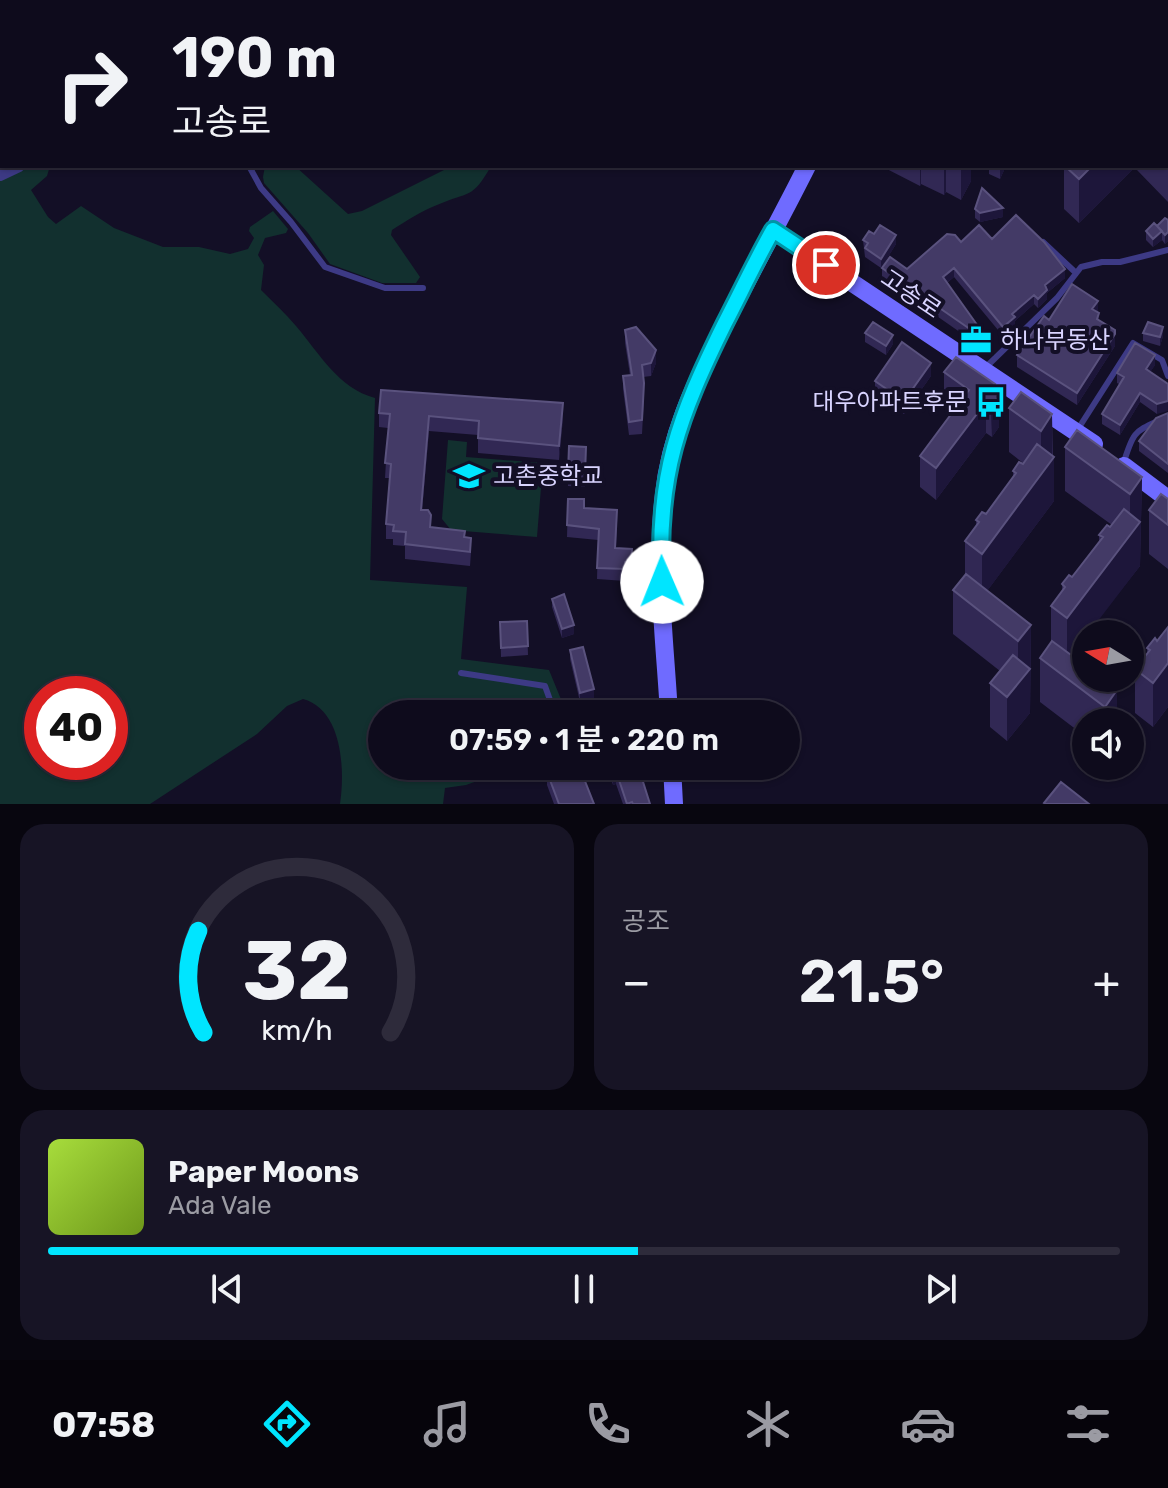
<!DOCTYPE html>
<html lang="ko">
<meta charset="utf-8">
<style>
body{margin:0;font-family:Rubik,"Noto Sans KR",sans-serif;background:#171425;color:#f1f3f6;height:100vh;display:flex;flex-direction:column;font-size:30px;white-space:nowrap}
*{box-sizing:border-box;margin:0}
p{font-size:26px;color:#9b9ba3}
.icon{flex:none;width:44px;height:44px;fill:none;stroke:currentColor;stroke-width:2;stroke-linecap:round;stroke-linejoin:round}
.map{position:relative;height:804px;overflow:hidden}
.details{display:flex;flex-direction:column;gap:20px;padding:20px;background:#08060f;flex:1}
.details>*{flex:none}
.hud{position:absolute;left:0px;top:0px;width:1168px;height:168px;box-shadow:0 2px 6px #0004,0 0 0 2px #2e2b3b;background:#0e0b1c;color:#f1f3f6;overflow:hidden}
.needle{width:52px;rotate:281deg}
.tools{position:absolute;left:1072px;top:620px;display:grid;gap:16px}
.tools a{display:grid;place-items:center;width:72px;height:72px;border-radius:50%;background:#0e0b1c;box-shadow:0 2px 6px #0004,0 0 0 2px #2e2b3b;font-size:40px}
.speed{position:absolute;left:24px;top:676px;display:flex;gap:16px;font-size:40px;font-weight:700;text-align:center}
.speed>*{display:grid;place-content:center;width:104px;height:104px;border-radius:50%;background:#0e0b1c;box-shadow:0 2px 6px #0004,0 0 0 2px #2e2b3b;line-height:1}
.speed .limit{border:12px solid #d22;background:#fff;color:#111}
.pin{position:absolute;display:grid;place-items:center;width:68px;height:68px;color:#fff;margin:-34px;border:4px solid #fff;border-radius:50%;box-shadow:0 2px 8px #0007}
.me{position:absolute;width:88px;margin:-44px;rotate:359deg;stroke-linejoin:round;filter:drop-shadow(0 0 6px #0008)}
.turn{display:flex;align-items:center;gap:28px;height:168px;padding:0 40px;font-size:36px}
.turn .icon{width:104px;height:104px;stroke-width:2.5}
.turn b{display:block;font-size:56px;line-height:68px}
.big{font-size:60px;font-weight:600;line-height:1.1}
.details .tile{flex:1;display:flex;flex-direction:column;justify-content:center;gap:12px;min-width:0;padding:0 28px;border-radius:24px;background:#171425}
.details .dial{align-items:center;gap:0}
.dial svg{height:208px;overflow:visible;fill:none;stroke:#2e2b3b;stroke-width:7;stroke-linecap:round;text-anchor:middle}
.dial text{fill:#f1f3f6;stroke:none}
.song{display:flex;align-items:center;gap:24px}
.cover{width:96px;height:96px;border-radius:12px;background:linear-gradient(135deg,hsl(80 70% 55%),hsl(80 70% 35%))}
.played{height:8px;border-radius:4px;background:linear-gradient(90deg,#00e5ff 55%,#2e2b3b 55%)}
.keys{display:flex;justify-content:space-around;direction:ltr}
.heat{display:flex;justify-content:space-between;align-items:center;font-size:44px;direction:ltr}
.details .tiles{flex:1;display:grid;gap:20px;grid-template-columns:1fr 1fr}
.tile:last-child{grid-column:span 2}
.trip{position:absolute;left:368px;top:700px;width:432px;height:80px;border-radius:40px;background:#0e0b1c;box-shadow:0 2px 6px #0004,0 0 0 2px #2e2b3b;font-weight:600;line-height:80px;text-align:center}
.tabs{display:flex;height:128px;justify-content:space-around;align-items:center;background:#06040b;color:#9b9ba3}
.tabs .icon{width:56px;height:56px}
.tabs .active{color:#00e5ff}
.tabs b{font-size:36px;color:#f1f3f6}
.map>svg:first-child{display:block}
</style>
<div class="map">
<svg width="1168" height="804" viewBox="0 0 1168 804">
<rect width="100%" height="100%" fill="#130f26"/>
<!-- green -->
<path fill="#12302f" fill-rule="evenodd" d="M 0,0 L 157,0 L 2,2 L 0,167 Z
M 33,166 L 50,166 L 47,176 L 31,190 L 48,217 L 56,224 L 81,206 L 114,228 L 163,247 L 199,247 L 230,254 L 248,249 L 254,238 L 249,231 L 250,227 L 273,211 L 288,229 L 286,233 L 265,238 L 258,255 L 264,265 L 261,290 C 273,302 286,314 296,326 C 320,354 338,388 375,398 L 370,580 L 467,587 L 461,659 L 549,670 L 567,714 L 382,714 L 382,766 L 519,766 L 466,785 L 445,788 L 443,804 L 340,804 C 345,771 343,710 303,699 L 287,706 L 257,734 L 150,804 L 0,804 L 0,180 ZM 42,694 L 110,694 L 110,762 L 42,762 Z
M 265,166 L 295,166 L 348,214 L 362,211 L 452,166 L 491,166 C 472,200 469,191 437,205 C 421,211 406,221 392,230 L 391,235 L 420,277 L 416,283 L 382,283 L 330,264 L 308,233 L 264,183 L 263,177 Z
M 448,440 L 467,442 L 466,457 L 543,463 L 537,537 L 451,530 L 442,519 Z"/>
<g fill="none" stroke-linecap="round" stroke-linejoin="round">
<!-- lane -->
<path stroke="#3d3a85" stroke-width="6" d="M 792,2 L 793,0
M 249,166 L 261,188 L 291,222 L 325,267 L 385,288 L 423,288
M 1043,242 L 1075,272
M 985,368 L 1057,298 L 1081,267 L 1102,262 L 1120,262 L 1168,250
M 1078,429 L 1133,343 L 1162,360 L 1168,376
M 1123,465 C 1134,428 1135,432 1168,416
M 461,673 L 545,686 L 555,714
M 653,714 L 665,710"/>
<!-- street -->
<path stroke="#3d3a85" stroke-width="12" d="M 244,0 L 244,2
M 812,0 L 814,2
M 0,175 L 19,166"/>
<!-- secondary -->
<path stroke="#6f6bff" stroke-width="18" d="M 885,2 L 886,0
M 773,230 L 1094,444
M 1124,466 L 1168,499
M 669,714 C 665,642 655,567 664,494 C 670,437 694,385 720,334 C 748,277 779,222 807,166
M 672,766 L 674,804"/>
</g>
<!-- wall -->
<path fill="#312854" d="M 922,0 L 963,0 L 967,2 L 922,2 Z
M 1018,0 L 1090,0 L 1089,2 L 1018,2 Z
M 1116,0 L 1163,0 L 1163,2 L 1116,2 Z
M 1168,64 L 1168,128 L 1166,126 L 1166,66 Z
M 1166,127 L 1168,129 L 1168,202 L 1136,169 L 1136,166 L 1166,166 Z
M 881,166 L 971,166 L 971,181 L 961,200 L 946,192 L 944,195 L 921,184 L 920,186 Z
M 989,166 L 1006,166 L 1000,179 L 989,174 Z
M 1064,166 L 1136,166 L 1079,223 L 1064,209 Z
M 975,209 L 1003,217 L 980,222 L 975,218 Z
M 1168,220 L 1168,241 L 1165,244 L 1162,240 L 1153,247 L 1146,240 L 1146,231 Z
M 992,239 L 1065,278 L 1047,293 L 1047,299 L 1038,308 L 1034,304 L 1015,321 L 1015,326 L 1003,336 L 954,277 L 947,283 L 990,343 L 990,353 L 882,278 L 882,268 L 907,269 L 961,242 Z
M 863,240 L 896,244 L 881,268 L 865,257 Z
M 1098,312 L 1099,320 L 1115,346 L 1077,405 L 1017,367 L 1017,355 L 1049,320 Z
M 625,330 L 656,363 L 651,376 L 643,377 L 644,397 L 642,434 L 629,435 L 623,389 L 623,376 L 630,375 L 625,343 Z
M 865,333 L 893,344 L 886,355 L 865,342 Z
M 1143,333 L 1163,336 L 1160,346 L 1143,341 Z
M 1155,365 L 1150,372 L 1168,384 L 1157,414 L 1140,402 L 1120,435 L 1102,424 L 1102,414 L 1119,384 L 1117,383 L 1117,373 Z
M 944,372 L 995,393 L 999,427 L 992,437 L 986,433 L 936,500 L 920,487 L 920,456 L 954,410 L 944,404 Z
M 931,376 L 904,414 L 875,394 L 875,381 Z
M 1009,408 L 1052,414 L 1054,501 L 987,591 L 1031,625 L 1030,713 L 1007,741 L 990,727 L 990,683 L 1000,671 L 953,634 L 953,590 L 965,575 L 965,541 L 976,527 L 976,520 L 986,514 L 1013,477 L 1013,471 L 1023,463 L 1009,452 Z
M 379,413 L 563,418 L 559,460 L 478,453 L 478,435 L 429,431 L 422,510 L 431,527 L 465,537 L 471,552 L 470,566 L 405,559 L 405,546 L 393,545 L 393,539 L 386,539 L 386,524 L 390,478 L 385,478 L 388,428 L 379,427 Z
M 1168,413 L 1168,473 L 1139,451 L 1139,441 Z
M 1065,447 L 1142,477 L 1140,566 L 1086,634 L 1086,637 L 1072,656 L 1117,722 L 1086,722 L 1086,737 L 1040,702 L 1040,658 L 1051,643 L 1051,606 L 1062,591 L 1062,584 L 1072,577 L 1099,542 L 1099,535 L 1112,525 L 1065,491 Z
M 586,460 L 585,487 L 568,486 L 568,473 Z
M 568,499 L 584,508 L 617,521 L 616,548 L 632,549 L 631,574 L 625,574 L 625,581 L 597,579 L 598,540 L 567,537 Z
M 1168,499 L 1168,569 L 1149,554 L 1149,510 Z
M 552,599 L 574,634 L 562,638 L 552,607 Z
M 527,621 L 528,655 L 501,657 L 500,622 Z
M 1168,627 L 1168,707 L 1153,727 L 1135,713 L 1135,669 L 1147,654 L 1147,648 L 1157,641 Z
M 570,650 L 594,698 L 580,702 L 570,659 Z
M 607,766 L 645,766 L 645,774 L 641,775 L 650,804 L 623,804 L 616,784 L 613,785 Z
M 547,772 L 594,804 L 554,804 L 547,785 Z"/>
<!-- shaded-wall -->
<path fill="#1d163a" d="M 1060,0 L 1090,0 L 1089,2 L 1059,2 Z
M 1147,0 L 1163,0 L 1163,2 L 1147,2 Z
M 920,166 L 921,166 L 921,184 L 920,186 Z
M 944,166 L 946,166 L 946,192 L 944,195 Z
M 961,166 L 971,166 L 971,181 L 961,200 Z
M 1000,166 L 1006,166 L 1000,179 Z
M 1092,166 L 1136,166 L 1079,223 L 1079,179 Z
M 1003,208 L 1003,217 L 980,222 L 980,213 Z
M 1162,231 L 1162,240 L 1153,247 L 1153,239 Z
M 1168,232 L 1168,241 L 1165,244 L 1165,235 Z
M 896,235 L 896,244 L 881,268 L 881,259 Z
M 954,268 L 954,277 L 943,286 L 943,277 Z
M 1065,269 L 1065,278 L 1047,293 L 1047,299 L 1038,308 L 1038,299 L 1045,285 Z
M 1034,295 L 1034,304 L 1015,321 L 1015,326 L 1003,336 L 1003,327 L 1012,314 Z
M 1098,301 L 1098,312 L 1092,309 Z
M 1163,327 L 1163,336 L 1160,346 L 1160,337 Z
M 1115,334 L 1115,346 L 1077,405 L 1077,393 Z
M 893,335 L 893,344 L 886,355 L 886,346 Z
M 656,350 L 656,363 L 651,376 L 651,363 Z
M 1155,355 L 1155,365 L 1146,379 L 1146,369 Z
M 931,363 L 931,376 L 904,414 L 904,401 Z
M 995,384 L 995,401 L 999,396 L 999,427 L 992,437 L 990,390 Z
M 1140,393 L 1140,402 L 1120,435 L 1120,425 Z
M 1168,401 L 1168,411 L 1157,414 L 1157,404 Z
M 986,402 L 986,433 L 936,500 L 936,468 Z
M 563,403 L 563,418 L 559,460 L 559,446 Z
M 1052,414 L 1052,458 L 1041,475 L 1041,431 Z
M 429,416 L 429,431 L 421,524 L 421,510 Z
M 1054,457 L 1054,501 L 982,598 L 982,554 Z
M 1142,477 L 1140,566 L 1088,634 L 1086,634 L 1086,637 L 1067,662 L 1067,618 L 1130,535 L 1130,494 Z
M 574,625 L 574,634 L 562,638 L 562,629 Z
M 1031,625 L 1030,713 L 1007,741 L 1007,697 L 1018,683 L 1018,641 Z
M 1168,663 L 1168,707 L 1153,727 L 1153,683 Z
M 594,689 L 594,698 L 580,702 L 580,693 Z
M 1117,690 L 1117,722 L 1105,722 L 1105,707 Z
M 637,766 L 645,766 L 645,774 L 637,777 Z
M 616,771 L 616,784 L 613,785 L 613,772 Z"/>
<!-- building -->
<path fill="#433a66" stroke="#5a527e" stroke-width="2" d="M 946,0 L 963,0 L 967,2 L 946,2 Z
M 1030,0 L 1060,0 L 1059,2 L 1032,2 L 1030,1 Z
M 1168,64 L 1168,84 L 1166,82 L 1166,66 Z
M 1166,127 L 1168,129 L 1168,158 L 1166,156 Z
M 1065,166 L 1092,166 L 1079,179 Z
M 982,188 L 1003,208 L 980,213 L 975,209 Z
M 1016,215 L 1044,242 L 1065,269 L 1045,285 L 1047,290 L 1038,299 L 1034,295 L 1012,314 L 1015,317 L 1003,327 L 954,268 L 943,277 L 990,343 L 882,268 L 890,257 L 907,269 L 947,234 L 955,235 L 961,242 L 979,225 L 992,239 Z
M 1165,218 L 1168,220 L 1168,232 L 1165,235 L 1157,226 Z
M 1154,223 L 1162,231 L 1153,239 L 1146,231 Z
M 880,225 L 896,235 L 881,259 L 865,248 L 868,243 L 863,240 L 869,231 L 874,234 Z
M 1072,284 L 1098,301 L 1092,309 L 1099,313 L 1097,319 L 1115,330 L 1115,334 L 1077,393 L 1017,355 L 1044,316 L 1049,320 Z
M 873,322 L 893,335 L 886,346 L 865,333 Z
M 1148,322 L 1163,327 L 1160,337 L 1143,333 Z
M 636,327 L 656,350 L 651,363 L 642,365 L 644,383 L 642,420 L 629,422 L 623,376 L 632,375 L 625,330 Z
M 902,342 L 931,363 L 904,401 L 875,381 Z
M 1135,343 L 1155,355 L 1146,369 L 1168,384 L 1168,401 L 1157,404 L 1140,393 L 1120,425 L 1102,414 L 1124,377 L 1117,373 Z
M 956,357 L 995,384 L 990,390 L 999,396 L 992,405 L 986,402 L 936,468 L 920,456 L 969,390 L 944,372 Z
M 381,390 L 563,403 L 559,446 L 478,438 L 479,421 L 429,416 L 421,510 L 428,510 L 431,515 L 430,527 L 465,531 L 464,537 L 471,538 L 470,552 L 405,544 L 406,532 L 393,531 L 394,525 L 386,524 L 391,464 L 385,463 L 390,414 L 379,413 Z
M 1021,392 L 1052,414 L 1041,431 L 1009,408 Z
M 1168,413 L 1168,464 L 1139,441 L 1156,418 Z
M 1077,430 L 1142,477 L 1130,494 L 1065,447 Z
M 1037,444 L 1054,457 L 982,554 L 965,541 L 979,522 L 976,520 L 982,512 L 986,514 L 1016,473 L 1013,471 L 1019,462 L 1023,464 Z
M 569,446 L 586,447 L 585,474 L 568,473 Z
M 1161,494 L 1168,499 L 1168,525 L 1149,510 Z
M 568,499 L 584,499 L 584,508 L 617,510 L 615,548 L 632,549 L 631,563 L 625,562 L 625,569 L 597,568 L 599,529 L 567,525 Z
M 1124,509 L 1140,522 L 1067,618 L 1051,606 L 1065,587 L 1062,584 L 1069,575 L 1072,577 L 1103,537 L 1099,535 L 1107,525 L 1110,527 Z
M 966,574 L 1031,625 L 1018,641 L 953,590 Z
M 564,594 L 574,625 L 562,629 L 552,599 Z
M 527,621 L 528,646 L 501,648 L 500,622 Z
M 1168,627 L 1168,663 L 1153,683 L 1135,669 L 1150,650 L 1147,648 L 1155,638 L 1157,641 Z
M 1052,641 L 1086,666 L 1086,678 L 1101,678 L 1117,690 L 1105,707 L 1040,658 Z
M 583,647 L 594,689 L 580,693 L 570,650 Z
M 1013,655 L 1030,669 L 1007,697 L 990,683 Z
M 538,708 L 548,709 L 548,714 L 537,714 Z
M 563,766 L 579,766 L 594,804 L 559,804 L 547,772 Z
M 611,766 L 638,766 L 650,804 L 633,804 L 632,802 L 627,804 L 616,771 L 613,772 Z
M 1061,782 L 1089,804 L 1046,804 L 1044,803 Z"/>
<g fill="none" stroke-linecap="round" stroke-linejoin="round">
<defs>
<path id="route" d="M 662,582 C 656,476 679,416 725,323 C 741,292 756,260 773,230 L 826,265"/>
</defs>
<!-- route casing -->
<use href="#route" stroke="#0095a6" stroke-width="20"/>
<!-- route -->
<use href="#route" stroke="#00e5ff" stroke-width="14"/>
</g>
<!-- icons -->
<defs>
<symbol id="office-bare" viewBox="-9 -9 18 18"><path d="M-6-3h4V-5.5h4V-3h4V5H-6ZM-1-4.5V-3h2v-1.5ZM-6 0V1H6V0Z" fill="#00e5ff" stroke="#130f26" stroke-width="2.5" paint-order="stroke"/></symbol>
<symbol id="bus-bare" viewBox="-9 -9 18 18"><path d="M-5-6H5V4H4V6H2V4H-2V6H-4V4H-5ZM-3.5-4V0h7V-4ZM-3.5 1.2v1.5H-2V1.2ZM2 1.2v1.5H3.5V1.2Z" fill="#00e5ff" stroke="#130f26" stroke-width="2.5" paint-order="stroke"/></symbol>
<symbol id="school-bare" viewBox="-9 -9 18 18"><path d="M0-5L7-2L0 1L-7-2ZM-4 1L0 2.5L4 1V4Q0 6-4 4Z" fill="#00e5ff" stroke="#130f26" stroke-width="2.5" paint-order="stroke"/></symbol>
</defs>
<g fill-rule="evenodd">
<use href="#office-bare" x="954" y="318" width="44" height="44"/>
<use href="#bus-bare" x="969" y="380" width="44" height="44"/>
<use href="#school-bare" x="447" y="454" width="44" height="44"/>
</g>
<g text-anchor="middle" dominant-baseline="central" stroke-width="8" stroke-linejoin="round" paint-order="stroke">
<!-- street labels -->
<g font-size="24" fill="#d9d4ff" stroke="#130f26">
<text transform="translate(911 294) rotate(34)">고송로</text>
</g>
<!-- poi labels -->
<g font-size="24" fill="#d9d4ff" stroke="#130f26" text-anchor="start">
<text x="1000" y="340">하나부동산</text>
<text x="967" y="402" text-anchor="end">대우아파트후문</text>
<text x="493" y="476">고촌중학교</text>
</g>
</g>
</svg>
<div class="tools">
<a><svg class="needle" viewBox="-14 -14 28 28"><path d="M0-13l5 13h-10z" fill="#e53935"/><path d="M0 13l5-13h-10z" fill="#9b9ba3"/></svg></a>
<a><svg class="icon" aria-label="sound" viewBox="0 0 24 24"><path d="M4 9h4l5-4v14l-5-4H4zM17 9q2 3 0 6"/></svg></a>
</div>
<div class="speed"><div class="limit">40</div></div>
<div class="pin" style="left:826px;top:265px;background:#d93025"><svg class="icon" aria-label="arrive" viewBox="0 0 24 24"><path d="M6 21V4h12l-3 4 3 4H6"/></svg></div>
<svg class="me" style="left:662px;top:582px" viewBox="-20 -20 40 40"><circle r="19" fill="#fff"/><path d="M0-13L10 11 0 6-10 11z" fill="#00e5ff"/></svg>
<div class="trip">07:59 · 1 분 · 220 m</div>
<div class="hud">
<div class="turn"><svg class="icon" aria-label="right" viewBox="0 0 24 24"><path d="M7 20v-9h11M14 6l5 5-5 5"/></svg><div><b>190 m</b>고송로</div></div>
</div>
</div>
<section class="details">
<div class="tiles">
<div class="tile dial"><svg viewBox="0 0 100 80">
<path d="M14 69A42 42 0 1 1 86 69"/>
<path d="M14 69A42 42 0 0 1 12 30" stroke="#00e5ff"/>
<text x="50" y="56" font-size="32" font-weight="700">32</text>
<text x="50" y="72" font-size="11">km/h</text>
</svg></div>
<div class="tile"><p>공조</p>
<div class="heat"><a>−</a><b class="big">21.5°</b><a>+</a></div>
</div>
<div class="tile">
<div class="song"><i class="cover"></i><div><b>Paper Moons</b><p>Ada Vale</p></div></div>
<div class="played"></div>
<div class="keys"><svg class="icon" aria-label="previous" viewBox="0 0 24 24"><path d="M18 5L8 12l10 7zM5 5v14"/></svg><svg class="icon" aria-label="pause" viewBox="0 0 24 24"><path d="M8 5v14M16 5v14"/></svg><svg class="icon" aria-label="next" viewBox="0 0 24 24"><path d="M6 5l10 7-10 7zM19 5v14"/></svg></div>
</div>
</div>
</section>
<nav class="tabs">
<b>07:58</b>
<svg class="icon active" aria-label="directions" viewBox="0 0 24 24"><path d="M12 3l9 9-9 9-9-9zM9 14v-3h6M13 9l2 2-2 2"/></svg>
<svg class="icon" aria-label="music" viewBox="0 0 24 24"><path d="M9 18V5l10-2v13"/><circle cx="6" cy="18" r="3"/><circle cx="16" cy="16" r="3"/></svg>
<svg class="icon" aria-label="phone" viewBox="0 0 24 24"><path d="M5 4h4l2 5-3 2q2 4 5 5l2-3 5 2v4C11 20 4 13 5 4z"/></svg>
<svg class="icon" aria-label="climate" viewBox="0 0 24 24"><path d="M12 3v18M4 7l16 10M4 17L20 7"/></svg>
<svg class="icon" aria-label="car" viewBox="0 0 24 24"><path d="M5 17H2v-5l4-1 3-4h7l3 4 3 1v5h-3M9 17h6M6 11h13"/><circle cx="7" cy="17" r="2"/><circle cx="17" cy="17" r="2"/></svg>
<svg class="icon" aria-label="filters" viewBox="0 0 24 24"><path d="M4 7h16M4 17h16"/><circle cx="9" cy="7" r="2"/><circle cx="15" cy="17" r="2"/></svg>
</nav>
